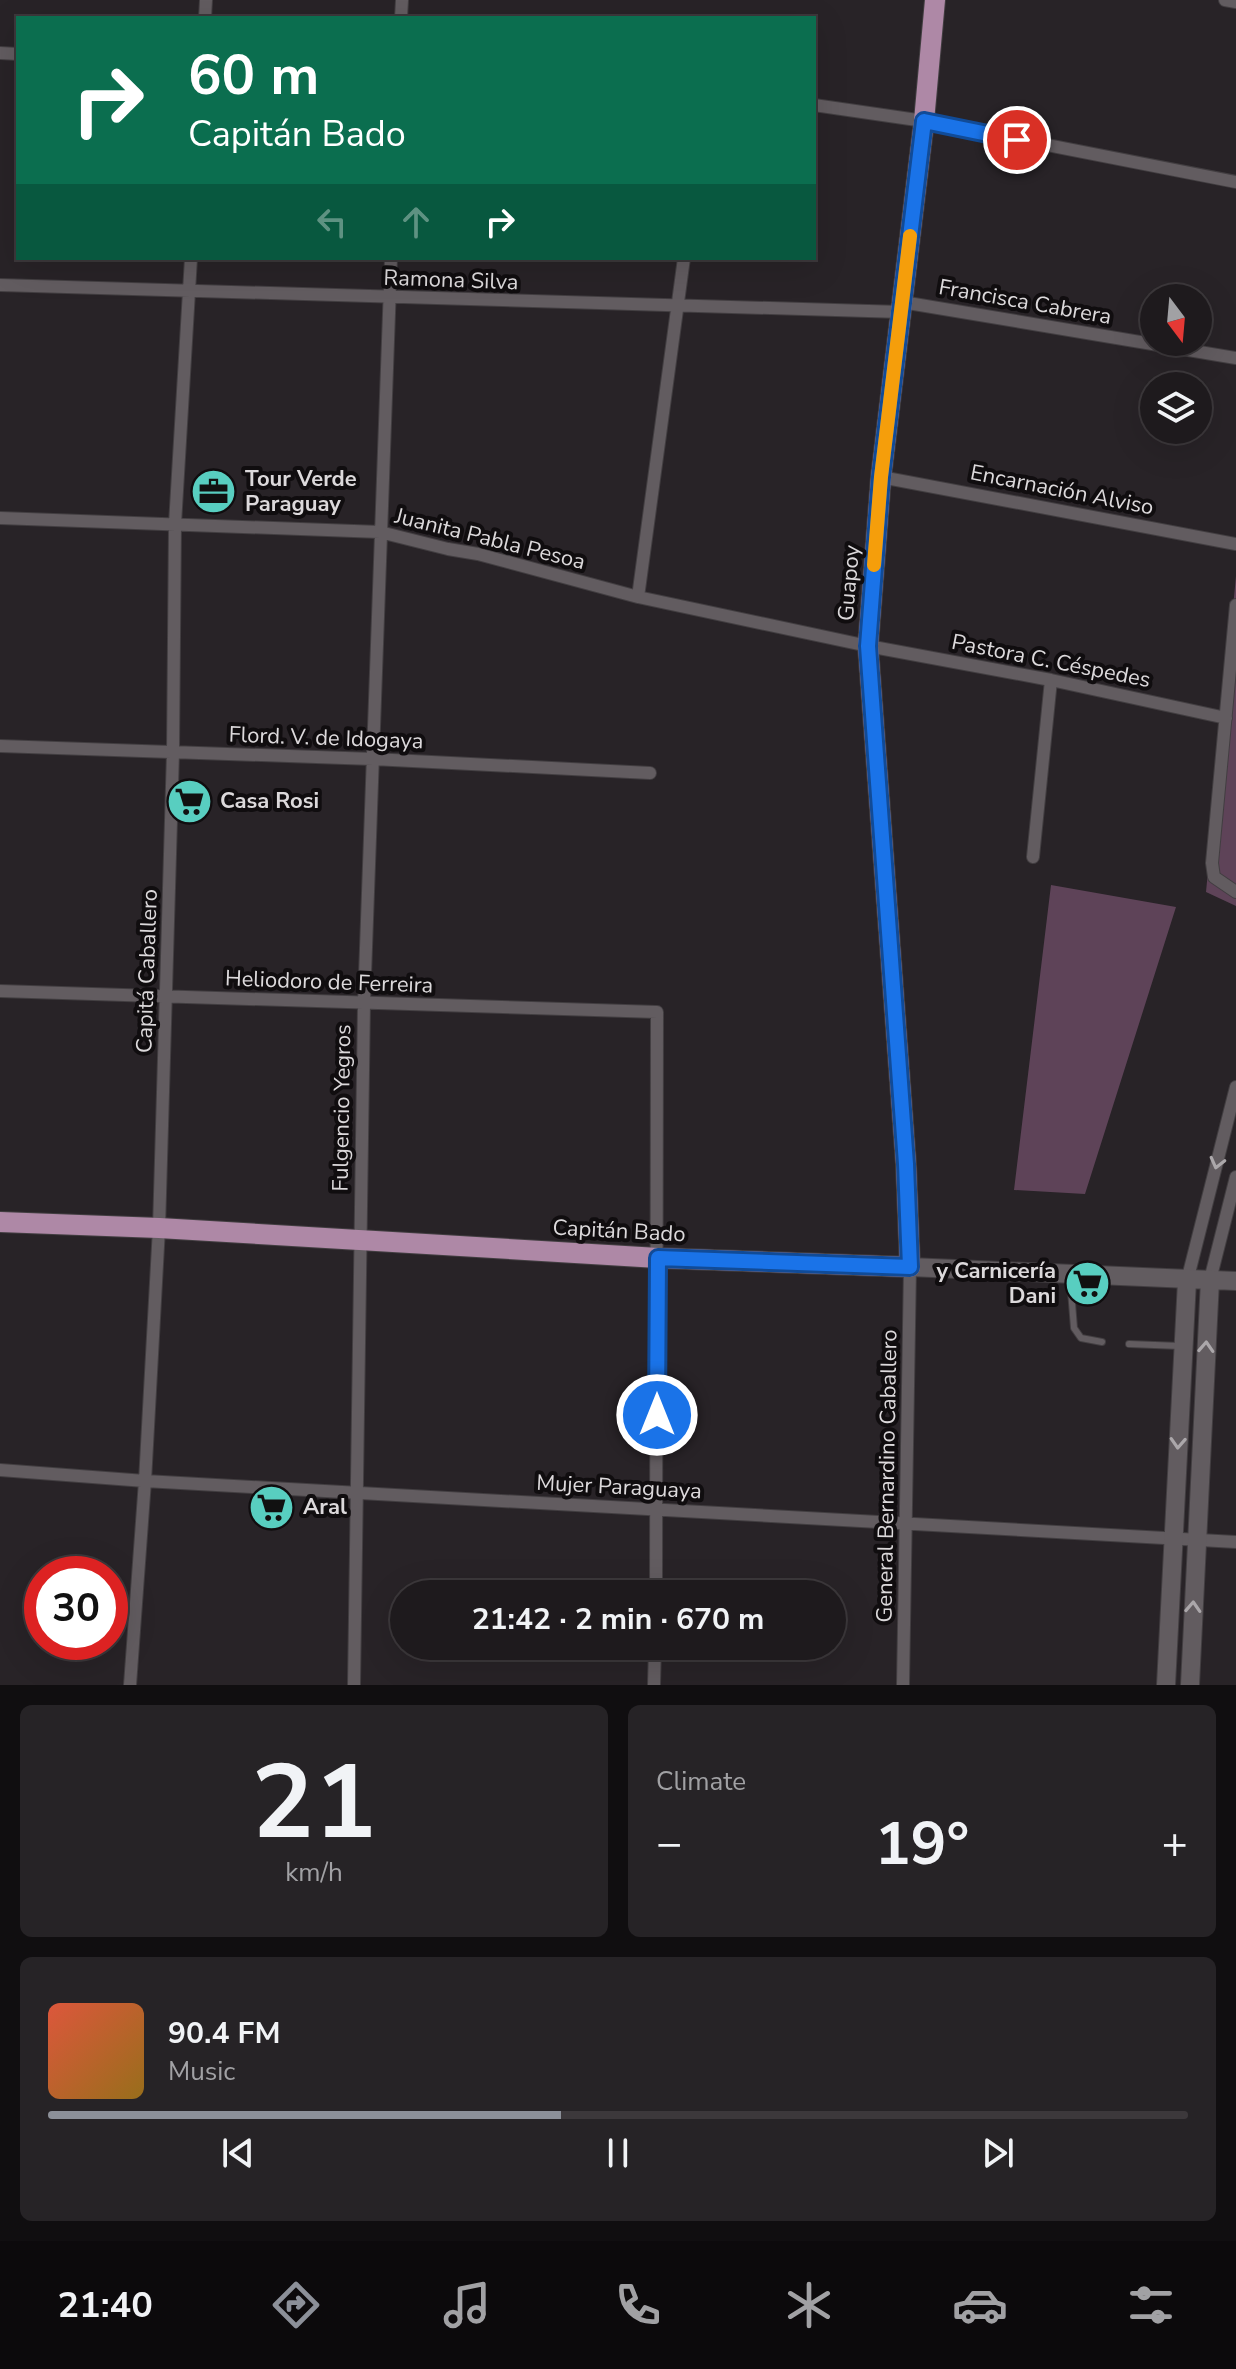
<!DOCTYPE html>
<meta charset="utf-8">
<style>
body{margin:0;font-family:"Nunito Sans",sans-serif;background:#262326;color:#f1f3f6;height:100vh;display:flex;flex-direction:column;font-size:30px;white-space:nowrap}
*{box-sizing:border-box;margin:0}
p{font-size:26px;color:#a1a1a4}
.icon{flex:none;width:44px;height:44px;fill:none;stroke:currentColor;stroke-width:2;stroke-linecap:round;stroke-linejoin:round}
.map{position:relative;height:1685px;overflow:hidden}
.drawer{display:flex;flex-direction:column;gap:20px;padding:20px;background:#100e10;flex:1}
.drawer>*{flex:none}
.top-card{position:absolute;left:16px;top:16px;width:800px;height:244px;border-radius:0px;box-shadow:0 8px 32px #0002,0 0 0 2px #3c383b;background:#0b6e4f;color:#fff;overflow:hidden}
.needle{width:52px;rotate:164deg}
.tools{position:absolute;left:1140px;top:284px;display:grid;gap:16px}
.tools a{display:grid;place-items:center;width:72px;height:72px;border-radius:50%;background:#1e1a1d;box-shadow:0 8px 32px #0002,0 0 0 2px #3c383b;font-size:40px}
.speed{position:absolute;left:24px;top:1556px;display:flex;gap:16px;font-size:40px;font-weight:700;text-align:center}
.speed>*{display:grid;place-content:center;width:104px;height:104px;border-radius:50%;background:#1e1a1d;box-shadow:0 8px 32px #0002,0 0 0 2px #3c383b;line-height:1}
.speed .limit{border:12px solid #d22;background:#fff;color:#111}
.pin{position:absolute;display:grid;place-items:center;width:68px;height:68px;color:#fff;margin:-34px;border:4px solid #fff;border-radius:50%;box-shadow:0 2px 8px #0007}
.me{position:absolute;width:88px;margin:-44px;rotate:0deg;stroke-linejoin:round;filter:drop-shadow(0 0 6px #0008)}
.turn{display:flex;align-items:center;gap:28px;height:168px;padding:0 40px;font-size:36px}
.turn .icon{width:104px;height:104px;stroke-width:2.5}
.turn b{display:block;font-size:56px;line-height:68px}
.lanes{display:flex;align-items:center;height:76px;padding:0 40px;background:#0003;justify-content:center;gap:40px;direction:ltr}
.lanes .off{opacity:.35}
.big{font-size:60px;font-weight:700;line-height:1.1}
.drawer .widget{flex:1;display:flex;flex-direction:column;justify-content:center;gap:12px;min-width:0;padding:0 28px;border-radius:12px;background:#262326}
.drawer .dial{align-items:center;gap:0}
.dial b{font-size:104px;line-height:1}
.song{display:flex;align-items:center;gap:24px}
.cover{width:96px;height:96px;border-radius:12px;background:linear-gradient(135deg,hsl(10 70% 55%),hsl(40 70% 35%))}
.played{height:8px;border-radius:4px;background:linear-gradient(90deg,#8c9099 45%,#3c383b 45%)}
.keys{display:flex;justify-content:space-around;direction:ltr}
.heat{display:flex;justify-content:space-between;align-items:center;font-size:44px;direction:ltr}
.drawer .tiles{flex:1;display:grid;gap:20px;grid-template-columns:1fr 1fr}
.widget:last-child{grid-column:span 2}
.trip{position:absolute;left:390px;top:1580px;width:456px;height:80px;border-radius:40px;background:#1e1a1d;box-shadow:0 8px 32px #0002,0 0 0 2px #3c383b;font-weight:700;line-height:80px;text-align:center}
.dock{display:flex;height:128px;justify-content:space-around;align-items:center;background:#0c0a0c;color:#a1a1a4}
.dock .icon{width:56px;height:56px}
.dock .on{color:#8c9099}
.dock b{font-size:36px;color:#f1f3f6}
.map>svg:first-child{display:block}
</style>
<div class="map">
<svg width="1236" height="1685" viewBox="0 0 1236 1685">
<rect width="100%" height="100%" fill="#282327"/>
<!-- green -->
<path fill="#5e4358" d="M 1236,576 L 1236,906 L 1206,892 Z
M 1051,885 L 1176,907 L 1085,1194 L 1014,1190 Z"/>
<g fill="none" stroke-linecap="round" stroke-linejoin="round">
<defs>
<path id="service" d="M 1070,1278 L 1074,1328 L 1081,1338 L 1102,1342
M 1129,1344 L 1180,1346"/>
<path id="minor" d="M 1225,0 L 1236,2
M 205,18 L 206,0
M 401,18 L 402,0
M 0,53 L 18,54
M 814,105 L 924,121 L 1236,182
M 0,285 L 901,312
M 902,302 L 1236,358
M 881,477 L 1236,544
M 0,518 L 380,532 L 448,549 L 478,554 L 638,597 L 868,646 L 1051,680 L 1226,718
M 638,597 L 684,258
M 1236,605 L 1212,863 L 1214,877 L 1236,892
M 0,746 L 373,759 L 650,773
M 1033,857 L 1051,680
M 0,991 L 657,1012 L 656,1594
M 1210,1280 L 1236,1177
M 1187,1281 L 1236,1087
M 0,1470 L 145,1481 L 1236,1542
M 130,1685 L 145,1481 L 159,1228 L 173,752 L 175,524 L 191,258
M 354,1685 L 364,1003 L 391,258
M 654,1685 L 655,1646
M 903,1685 L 910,1267"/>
<path id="secondary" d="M 910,1267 L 1236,1281
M 1166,1685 L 1187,1281
M 1190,1685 L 1210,1280"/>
<path id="primary" d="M 0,1222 L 159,1228 L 658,1258 L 910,1267 L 906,1164 L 868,646 L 881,477 L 924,121 L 935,0"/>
</defs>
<!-- service casing -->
<use href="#service" stroke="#423e41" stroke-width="8"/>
<!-- minor casing -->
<use href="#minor" stroke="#423e41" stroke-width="14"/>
<!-- secondary casing -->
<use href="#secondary" stroke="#423e41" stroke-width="20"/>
<!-- primary casing -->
<use href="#primary" stroke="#423e41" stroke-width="22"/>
<!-- service -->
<use href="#service" stroke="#625c60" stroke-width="6"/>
<!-- minor -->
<use href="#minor" stroke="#625c60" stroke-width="12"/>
<!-- secondary -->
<use href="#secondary" stroke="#625c60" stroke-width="18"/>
<!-- primary -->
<use href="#primary" stroke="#ae88a6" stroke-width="20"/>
</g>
<!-- one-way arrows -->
<defs><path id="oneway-chevron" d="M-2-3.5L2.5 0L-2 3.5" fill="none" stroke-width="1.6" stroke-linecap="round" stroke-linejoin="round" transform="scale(2)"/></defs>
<g stroke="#aba7aa">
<use href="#oneway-chevron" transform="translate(1217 1163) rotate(104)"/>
<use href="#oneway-chevron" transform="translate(1206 1347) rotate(-87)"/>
<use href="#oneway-chevron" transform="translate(1178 1443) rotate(93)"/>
<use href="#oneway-chevron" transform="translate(1193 1607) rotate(-87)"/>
</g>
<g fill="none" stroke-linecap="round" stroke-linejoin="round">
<defs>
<path id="route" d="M 657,1415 L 658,1258 L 910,1267 L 906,1164 L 868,646 L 881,477 L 924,121 L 1017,140"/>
</defs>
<!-- route casing -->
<use href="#route" stroke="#114b97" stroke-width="20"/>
<!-- route -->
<use href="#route" stroke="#1a73e8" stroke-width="14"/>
<!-- slow -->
<path stroke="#f59e0b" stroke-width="14" d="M 874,565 L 881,477 L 910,236"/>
</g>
<!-- icons -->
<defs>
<symbol id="office-disc" viewBox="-11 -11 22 22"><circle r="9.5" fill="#58cec0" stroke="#100d0f"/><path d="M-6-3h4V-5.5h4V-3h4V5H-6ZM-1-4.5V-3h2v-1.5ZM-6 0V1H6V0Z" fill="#111"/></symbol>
<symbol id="supermarket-disc" viewBox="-11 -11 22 22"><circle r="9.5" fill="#58cec0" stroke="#100d0f"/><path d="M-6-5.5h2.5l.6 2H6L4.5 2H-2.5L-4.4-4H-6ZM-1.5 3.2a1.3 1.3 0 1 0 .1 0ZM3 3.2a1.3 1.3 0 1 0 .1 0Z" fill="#111"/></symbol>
</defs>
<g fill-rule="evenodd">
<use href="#office-disc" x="188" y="466" width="51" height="51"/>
<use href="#supermarket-disc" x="164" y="776" width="51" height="51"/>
<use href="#supermarket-disc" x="1062" y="1258" width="51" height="51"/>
<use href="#supermarket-disc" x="246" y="1482" width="51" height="51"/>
</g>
<g text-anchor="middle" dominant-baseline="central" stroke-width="8" stroke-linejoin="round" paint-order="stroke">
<!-- street labels -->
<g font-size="22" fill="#dcd9db" stroke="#100d0f">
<text transform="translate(451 280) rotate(2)">Ramona Silva</text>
<text transform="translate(1025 302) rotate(10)">Francisca Cabrera</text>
<text transform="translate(1062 490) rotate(11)">Encarnación Alviso</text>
<text transform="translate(490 539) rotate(14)">Juanita Pabla Pesoa</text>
<text transform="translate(849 583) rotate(-85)">Guapoy</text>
<text transform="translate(1051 661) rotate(11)">Pastora C. Céspedes</text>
<text transform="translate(326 738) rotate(2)">Flord. V. de Idogaya</text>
<text transform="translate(147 971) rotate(-88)">Capitá Caballero</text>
<text transform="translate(329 982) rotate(2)">Heliodoro de Ferreira</text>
<text transform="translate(342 1108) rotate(-89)">Fulgencio Yegros</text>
<text transform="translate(619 1231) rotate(3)">Capitán Bado</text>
<text transform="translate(887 1476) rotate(-89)">General Bernardino Caballero</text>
<text transform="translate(619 1487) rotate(3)">Mujer Paraguaya</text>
</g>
<!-- poi labels -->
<g font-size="22" font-weight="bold" fill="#dcd9db" stroke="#100d0f" text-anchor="start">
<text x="245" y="479">Tour Verde<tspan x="245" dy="25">Paraguay</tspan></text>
<text x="220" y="801">Casa Rosi</text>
<text x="1056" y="1271" text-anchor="end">y Carnicería<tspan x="1056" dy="25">Dani</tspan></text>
<text x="303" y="1507">Aral</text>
</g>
</g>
</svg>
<div class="tools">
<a><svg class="needle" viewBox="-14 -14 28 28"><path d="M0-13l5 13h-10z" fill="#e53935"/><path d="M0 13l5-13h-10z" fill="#a1a1a4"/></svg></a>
<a><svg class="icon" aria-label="layers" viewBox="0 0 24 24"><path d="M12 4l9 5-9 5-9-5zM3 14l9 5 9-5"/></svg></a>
</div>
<div class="speed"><div class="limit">30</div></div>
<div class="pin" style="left:1017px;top:140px;background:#d93025"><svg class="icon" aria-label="arrive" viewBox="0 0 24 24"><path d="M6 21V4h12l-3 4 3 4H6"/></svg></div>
<svg class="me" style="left:657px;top:1415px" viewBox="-20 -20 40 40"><circle r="17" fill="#1a73e8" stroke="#fff" stroke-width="3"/><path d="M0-11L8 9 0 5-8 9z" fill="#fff"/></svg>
<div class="trip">21:42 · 2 min · 670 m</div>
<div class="top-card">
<div class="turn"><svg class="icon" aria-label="right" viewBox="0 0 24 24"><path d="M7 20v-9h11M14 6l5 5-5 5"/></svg><div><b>60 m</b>Capitán Bado</div></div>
<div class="lanes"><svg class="icon off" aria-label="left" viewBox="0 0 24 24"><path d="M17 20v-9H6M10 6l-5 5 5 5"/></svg><svg class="icon off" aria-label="ahead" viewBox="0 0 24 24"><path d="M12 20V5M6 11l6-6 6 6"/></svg><svg class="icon" aria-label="right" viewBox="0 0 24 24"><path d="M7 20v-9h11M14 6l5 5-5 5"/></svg></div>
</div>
</div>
<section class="drawer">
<div class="tiles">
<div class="widget dial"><b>21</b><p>km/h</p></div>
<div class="widget"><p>Climate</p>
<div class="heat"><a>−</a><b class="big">19°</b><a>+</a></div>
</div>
<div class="widget">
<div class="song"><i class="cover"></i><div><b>90.4 FM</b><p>Music</p></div></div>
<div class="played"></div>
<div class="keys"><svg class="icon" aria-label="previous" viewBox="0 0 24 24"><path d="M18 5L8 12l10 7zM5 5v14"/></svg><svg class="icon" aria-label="pause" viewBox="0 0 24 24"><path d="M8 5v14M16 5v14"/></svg><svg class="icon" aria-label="next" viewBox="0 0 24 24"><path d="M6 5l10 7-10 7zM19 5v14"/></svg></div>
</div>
</div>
</section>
<nav class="dock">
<b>21:40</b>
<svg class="icon on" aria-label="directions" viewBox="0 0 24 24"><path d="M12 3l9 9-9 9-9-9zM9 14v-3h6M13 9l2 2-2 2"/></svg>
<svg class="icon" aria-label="music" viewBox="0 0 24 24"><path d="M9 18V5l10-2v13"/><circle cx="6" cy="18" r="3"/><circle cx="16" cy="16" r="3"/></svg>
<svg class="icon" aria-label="phone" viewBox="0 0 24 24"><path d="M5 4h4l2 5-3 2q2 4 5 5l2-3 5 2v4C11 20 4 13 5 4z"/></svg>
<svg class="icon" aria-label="climate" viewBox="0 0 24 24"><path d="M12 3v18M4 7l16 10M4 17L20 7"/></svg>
<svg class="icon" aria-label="car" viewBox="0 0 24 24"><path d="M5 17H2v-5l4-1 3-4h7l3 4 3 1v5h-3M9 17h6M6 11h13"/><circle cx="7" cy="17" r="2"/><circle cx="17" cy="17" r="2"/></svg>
<svg class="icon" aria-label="filters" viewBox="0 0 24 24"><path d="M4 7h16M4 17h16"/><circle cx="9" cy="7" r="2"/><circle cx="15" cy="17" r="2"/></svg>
</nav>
